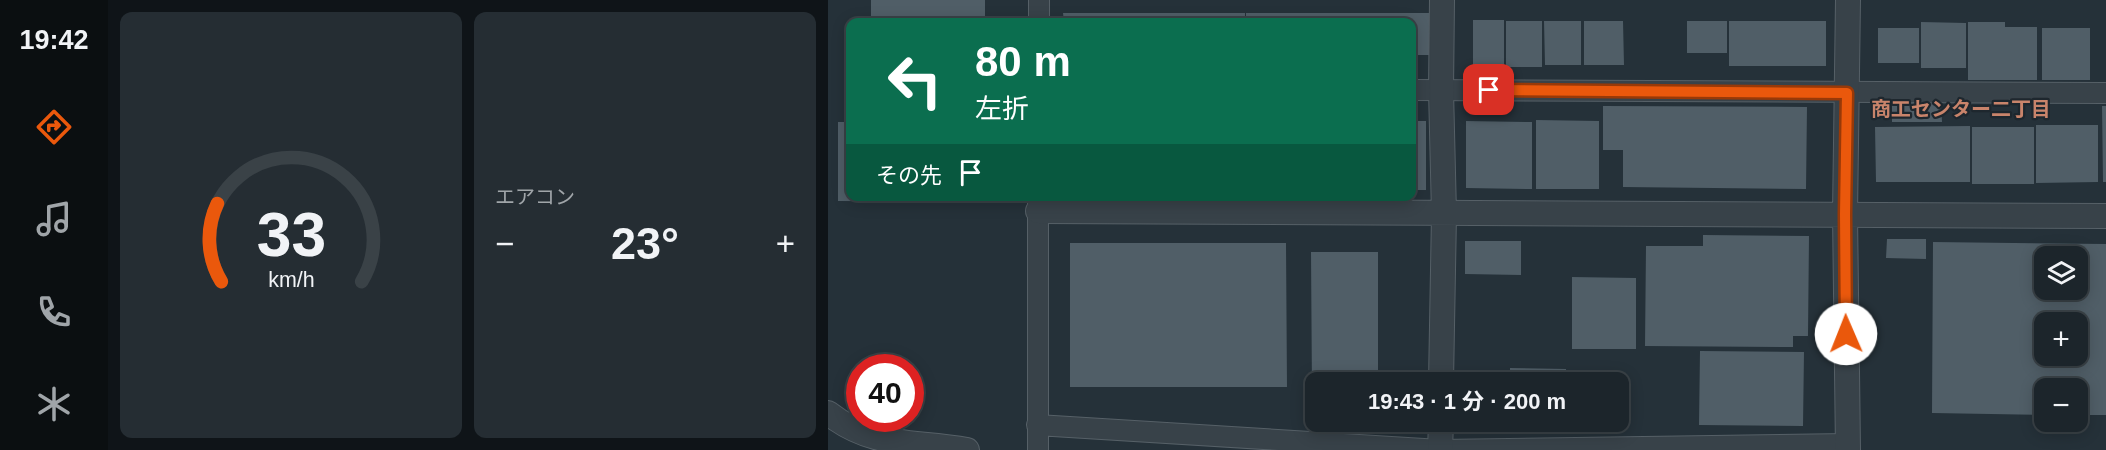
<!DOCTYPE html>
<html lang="ja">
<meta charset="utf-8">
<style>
body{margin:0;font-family:Helvetica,"Noto Sans JP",sans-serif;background:#252d33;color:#f1f3f6;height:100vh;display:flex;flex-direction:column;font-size:22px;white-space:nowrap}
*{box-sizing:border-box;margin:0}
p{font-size:20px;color:#a0a5a9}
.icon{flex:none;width:33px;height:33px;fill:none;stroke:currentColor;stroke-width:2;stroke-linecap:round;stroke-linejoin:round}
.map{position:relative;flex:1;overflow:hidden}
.side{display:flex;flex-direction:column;gap:12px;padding:12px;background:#0f1418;width:720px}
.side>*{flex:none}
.hud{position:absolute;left:18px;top:18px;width:570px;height:183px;border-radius:12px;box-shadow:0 3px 15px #0003,0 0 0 2px #3a4247;background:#0b6e4f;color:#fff;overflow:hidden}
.buttons{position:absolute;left:1206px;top:246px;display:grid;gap:12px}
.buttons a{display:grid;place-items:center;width:54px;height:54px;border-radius:12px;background:#1c252b;box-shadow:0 3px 15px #0003,0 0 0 2px #3a4247;font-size:30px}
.speed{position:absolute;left:18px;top:354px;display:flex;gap:12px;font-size:30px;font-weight:700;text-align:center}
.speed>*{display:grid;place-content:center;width:78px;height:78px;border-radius:50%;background:#1c252b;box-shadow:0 3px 15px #0003,0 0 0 2px #3a4247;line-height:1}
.speed .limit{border:9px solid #d22;background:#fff;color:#111}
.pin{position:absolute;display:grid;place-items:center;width:51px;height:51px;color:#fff;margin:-26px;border-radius:12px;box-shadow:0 3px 9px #0006}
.me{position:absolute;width:66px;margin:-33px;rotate:359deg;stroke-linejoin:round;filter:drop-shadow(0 0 4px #0008)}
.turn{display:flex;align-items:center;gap:21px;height:126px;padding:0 30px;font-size:27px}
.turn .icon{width:78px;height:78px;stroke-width:2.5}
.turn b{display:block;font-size:42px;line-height:51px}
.then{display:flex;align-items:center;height:57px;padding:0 30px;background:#0003;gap:12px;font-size:22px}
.big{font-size:45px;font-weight:700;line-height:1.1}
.side .card{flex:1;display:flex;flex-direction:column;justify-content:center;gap:9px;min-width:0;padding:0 21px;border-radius:12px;background:#252d33}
.side .dial{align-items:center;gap:0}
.dial svg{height:156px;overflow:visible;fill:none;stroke:#3a4247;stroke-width:7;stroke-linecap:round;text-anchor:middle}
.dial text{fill:#f1f3f6;stroke:none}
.heat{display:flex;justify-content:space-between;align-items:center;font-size:33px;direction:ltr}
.side .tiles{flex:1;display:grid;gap:12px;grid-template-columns:repeat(2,1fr)}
.trip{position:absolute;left:477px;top:372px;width:324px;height:60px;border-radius:12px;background:#1c252b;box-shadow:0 3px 15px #0003,0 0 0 2px #3a4247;font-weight:700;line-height:60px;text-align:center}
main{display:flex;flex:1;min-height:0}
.dock{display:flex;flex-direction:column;width:108px;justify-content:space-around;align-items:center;background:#0b0f11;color:#a0a5a9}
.dock .icon{width:42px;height:42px}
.dock .selected{color:#ea580c}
.dock b{font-size:27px;color:#f1f3f6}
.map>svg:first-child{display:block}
</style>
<main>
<nav class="dock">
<b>19:42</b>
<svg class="icon selected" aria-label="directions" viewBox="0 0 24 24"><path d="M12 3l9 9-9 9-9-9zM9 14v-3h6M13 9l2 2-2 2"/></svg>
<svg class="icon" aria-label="music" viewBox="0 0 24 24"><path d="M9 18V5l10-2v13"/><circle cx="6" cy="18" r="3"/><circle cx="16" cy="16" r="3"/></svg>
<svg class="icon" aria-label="phone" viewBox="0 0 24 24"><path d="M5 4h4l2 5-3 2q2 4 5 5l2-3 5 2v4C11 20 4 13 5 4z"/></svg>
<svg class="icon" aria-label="climate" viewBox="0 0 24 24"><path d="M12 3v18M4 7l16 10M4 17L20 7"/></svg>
</nav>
<section class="side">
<div class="tiles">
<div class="card dial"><svg viewBox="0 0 100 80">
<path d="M14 69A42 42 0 1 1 86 69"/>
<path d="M14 69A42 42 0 0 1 12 29" stroke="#ea580c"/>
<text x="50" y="56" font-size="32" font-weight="700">33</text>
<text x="50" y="72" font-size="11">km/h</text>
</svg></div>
<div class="card"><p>エアコン</p>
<div class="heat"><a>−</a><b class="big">23°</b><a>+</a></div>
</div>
</div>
</section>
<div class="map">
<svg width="1278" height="450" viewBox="0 0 1278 450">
<rect width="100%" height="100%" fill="#253139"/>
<!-- building -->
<path fill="#505e67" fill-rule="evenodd" d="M 43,0 L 157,0 L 157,22 L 43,22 Z
M 235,13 L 417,13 L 417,22 L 236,22 Z
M 418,13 L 602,13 L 602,55 L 584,55 L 584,22 L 418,22 Z
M 645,20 L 676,20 L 676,80 L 645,80 Z
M 678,21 L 714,21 L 714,67 L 678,67 Z
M 716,21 L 753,21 L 753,65 L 717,65 Z
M 756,21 L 795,21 L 796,65 L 756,65 Z
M 859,21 L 899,21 L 899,53 L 859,53 Z
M 901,21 L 998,21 L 998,66 L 901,66 Z
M 1093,22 L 1138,23 L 1138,68 L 1093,68 Z
M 1140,22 L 1177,22 L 1177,27 L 1209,27 L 1209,80 L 1140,80 Z
M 1050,28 L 1091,28 L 1091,63 L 1050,63 Z
M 1214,28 L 1262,28 L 1262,80 L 1214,80 Z
M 1064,101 L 1113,101 L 1114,122 L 1064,122 Z
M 775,106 L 979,107 L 978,189 L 795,187 L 795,150 L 775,150 Z
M 1274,106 L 1278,106 L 1278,182 L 1275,182 Z
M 708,120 L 771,121 L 771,189 L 708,189 Z
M 584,121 L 598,121 L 598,190 L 584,190 Z
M 638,121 L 704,122 L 704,189 L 638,188 Z
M 10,122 L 22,122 L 22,196 L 163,196 L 163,202 L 10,201 Z
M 1208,125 L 1270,125 L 1270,182 L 1208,183 Z
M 1142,126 L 1142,182 L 1048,182 L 1047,127 Z
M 1144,127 L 1206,127 L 1206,184 L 1144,184 Z
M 875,235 L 981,236 L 980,336 L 965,336 L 965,347 L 817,346 L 818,246 L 875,246 Z
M 1059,239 L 1098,239 L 1098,259 L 1058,258 Z
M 637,241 L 693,241 L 693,275 L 637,274 Z
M 1105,242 L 1278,244 L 1278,415 L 1250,415 L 1250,388 L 1216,388 L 1216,415 L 1104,413 ZM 1216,256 L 1250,256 L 1250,290 L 1216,290 ZM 1216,322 L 1250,322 L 1250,356 L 1216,356 Z
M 242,243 L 458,243 L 459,387 L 242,387 Z
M 483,252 L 550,252 L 550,382 L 488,382 L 488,394 L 484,394 Z
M 744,277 L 808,278 L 808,349 L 744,349 Z
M 872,351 L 976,352 L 975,426 L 871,425 Z
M 682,368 L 738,369 L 738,382 L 682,382 Z"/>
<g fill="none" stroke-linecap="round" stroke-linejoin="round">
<defs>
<path id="minor" d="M 211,22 L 211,0
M 584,90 L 1278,93
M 209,425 L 612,450 L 1020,444
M 210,450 L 210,196"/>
<path id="tertiary" d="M 210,211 L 1278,216
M 613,382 L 616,214 L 613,90 L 614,0
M 0,413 C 46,449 86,440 139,450
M 612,450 L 613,422
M 1020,450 L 1017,214 L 1020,0"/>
</defs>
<!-- minor casing -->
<use href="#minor" stroke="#566067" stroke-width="22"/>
<!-- tertiary casing -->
<use href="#tertiary" stroke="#566067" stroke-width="26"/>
<!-- minor -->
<use href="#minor" stroke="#384249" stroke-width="20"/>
<!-- tertiary -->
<use href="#tertiary" stroke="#384249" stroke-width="24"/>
</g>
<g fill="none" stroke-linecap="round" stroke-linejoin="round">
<defs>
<path id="route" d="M 661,90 L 1019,93 L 1017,214 L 1018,334"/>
</defs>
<!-- route casing -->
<use href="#route" stroke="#983908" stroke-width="15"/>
<!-- route -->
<use href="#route" stroke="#ea580c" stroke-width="10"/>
</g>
<g text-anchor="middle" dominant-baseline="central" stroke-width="4.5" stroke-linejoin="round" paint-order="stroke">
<!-- neighbourhood labels -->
<g font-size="20" font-weight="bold" fill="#c9846b" stroke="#1e272e">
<text x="1133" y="109">商工センター二丁目</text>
</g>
</g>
</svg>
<div class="buttons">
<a><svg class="icon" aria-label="layers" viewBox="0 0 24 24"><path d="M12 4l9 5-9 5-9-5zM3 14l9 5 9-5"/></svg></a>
<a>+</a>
<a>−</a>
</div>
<div class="speed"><div class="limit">40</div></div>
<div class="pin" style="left:661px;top:90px;background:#d93025"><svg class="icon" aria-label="arrive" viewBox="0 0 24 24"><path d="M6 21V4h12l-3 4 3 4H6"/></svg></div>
<svg class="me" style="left:1018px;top:334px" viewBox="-20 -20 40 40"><circle r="19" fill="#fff"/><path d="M0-13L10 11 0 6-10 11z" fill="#ea580c"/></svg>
<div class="trip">19:43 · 1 分 · 200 m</div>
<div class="hud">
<div class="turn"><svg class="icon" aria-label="left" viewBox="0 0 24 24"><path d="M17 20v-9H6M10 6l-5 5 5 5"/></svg><div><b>80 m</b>左折</div></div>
<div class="then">その先<svg class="icon" aria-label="arrive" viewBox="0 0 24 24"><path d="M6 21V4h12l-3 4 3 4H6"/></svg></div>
</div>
</div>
</main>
